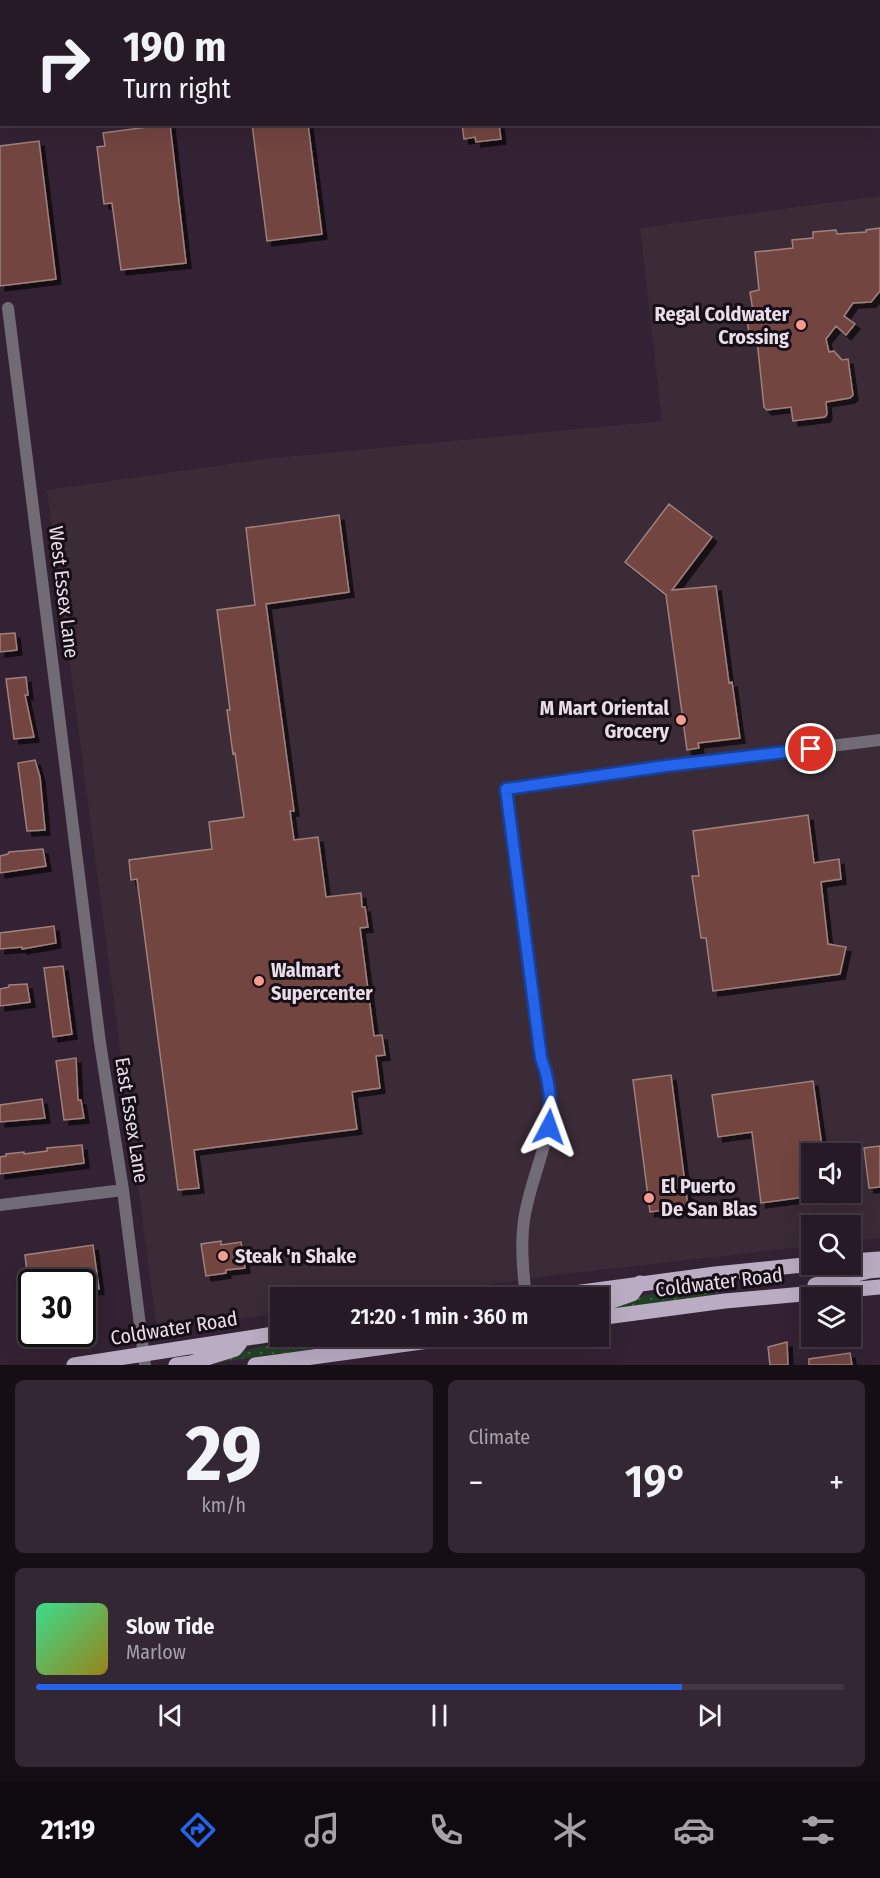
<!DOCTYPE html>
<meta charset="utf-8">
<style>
body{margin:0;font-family:"Fira Sans Condensed",sans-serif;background:#322732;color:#f1f3f6;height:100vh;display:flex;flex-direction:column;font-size:22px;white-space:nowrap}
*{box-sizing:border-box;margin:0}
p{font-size:20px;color:#a4a1a7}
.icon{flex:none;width:33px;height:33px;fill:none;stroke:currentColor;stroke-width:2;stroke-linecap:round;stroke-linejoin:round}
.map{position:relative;height:1365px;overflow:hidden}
.panel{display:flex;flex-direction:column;gap:15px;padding:15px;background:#150e15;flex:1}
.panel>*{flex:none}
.top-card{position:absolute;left:0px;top:0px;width:880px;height:126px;box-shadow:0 6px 24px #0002,0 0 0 2px #423843;background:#261a26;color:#f1f3f6;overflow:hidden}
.controls{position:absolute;left:801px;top:1143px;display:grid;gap:12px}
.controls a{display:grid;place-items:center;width:60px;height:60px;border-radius:0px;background:#261a26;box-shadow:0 6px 24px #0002,0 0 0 2px #423843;font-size:30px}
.speed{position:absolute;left:18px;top:1269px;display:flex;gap:12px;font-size:30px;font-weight:700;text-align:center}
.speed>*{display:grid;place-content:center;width:78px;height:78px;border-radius:50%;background:#261a26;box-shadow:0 6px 24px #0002,0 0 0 2px #423843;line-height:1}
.speed .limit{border:3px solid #111;border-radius:9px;background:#fff;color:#111}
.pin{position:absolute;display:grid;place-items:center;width:51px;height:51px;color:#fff;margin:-26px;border:3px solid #fff;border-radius:50%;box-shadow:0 2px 6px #0007}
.me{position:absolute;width:66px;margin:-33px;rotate:4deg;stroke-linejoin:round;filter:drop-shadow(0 0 4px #0008)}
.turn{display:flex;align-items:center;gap:21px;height:126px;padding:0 24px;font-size:27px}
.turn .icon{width:78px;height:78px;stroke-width:2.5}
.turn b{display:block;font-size:42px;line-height:51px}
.big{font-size:45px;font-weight:600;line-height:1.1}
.panel .tile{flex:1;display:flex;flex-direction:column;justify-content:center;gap:9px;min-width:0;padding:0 21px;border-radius:9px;background:#322732}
.panel .dial{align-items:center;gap:0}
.dial b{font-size:78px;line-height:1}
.song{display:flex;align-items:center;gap:18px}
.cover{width:72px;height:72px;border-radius:9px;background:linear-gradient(135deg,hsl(150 70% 55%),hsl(50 70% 35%))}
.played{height:6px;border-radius:3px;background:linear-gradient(90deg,#2563eb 80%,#423843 80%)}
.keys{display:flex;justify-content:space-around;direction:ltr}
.heat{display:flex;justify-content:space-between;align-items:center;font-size:33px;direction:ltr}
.panel .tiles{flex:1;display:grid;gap:15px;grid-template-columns:1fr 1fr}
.tile:last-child{grid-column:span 2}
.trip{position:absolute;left:270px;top:1287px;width:339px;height:60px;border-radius:0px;background:#261a26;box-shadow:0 6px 24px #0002,0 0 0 2px #423843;font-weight:600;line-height:60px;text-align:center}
.tabs{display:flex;height:96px;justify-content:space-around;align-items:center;background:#0f0a0f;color:#a4a1a7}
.tabs .icon{width:42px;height:42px}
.tabs .active{color:#2563eb}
.tabs b{font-size:27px;color:#f1f3f6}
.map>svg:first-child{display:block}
</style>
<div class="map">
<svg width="880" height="1365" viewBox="0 0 880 1365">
<defs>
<pattern id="grass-dots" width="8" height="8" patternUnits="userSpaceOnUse" patternTransform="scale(1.5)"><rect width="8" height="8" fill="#224023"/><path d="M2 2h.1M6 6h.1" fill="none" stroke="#425b43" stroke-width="1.8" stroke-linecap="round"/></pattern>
<filter id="shadow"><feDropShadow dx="5" dy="5" stdDeviation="0" flood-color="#0009"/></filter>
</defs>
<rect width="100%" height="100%" fill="#323"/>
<!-- commercial -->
<path fill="#3a2b36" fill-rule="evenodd" d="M 880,196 L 880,1238 L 851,1241 L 850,1226 L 812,1226 L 811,1246 L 581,1272 L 397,1297 L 280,1298 L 280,1313 L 157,1330 L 47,490 L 264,459 L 662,421 L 640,228 ZM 812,1154 L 850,1154 L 850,1192 L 812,1192 Z"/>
<!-- grass -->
<path fill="url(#grass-dots)" d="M 730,1284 L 733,1287 L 731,1289 L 707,1296 L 599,1311 L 646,1295 Z
M 293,1342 L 322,1344 L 323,1346 L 321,1348 L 206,1364 L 205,1362 L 259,1347 Z"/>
<!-- building -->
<path fill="#724440" stroke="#a0807d" stroke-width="1.5" filter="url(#shadow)" d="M 170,124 L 186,263 L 121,270 L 112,203 L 104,204 L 97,147 L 105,146 L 103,133 Z
M 252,124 L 308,124 L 322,234 L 267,241 Z
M 462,124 L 499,124 L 501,139 L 476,142 L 475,137 L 464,139 Z
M 39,141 L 56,279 L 0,286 L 0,146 Z
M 880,228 L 880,291 L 871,302 L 853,303 L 844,316 L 855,324 L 846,335 L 836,326 L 826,339 L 829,352 L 834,351 L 842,360 L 848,359 L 853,395 L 850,398 L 826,402 L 827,414 L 825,417 L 793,421 L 791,407 L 767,410 L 764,407 L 757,340 L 750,341 L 747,318 L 754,317 L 750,292 L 759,290 L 755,252 L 793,248 L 792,240 L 813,238 L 813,232 L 836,230 L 837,234 L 866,232 L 866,230 Z
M 669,504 L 712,537 L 672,590 L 716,586 L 729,683 L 732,682 L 740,738 L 698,743 L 699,748 L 687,750 L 666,595 L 625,562 Z
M 339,515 L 349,592 L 266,604 L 294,811 L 290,811 L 294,840 L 318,837 L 326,897 L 361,893 L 362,907 L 365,907 L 368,927 L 360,928 L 374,1036 L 382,1035 L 385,1055 L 376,1056 L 380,1088 L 352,1092 L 357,1129 L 194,1150 L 199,1188 L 178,1190 L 137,879 L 131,880 L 129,860 L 212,849 L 209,822 L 244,817 L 235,753 L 233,754 L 227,710 L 230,710 L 217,610 L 255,605 L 246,528 Z
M 15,633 L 17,650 L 0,652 L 0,634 Z
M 26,677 L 28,695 L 25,695 L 34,737 L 14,739 L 6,679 Z
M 35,760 L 40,777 L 45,830 L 27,831 L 18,763 Z
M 808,815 L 814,863 L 839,859 L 841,879 L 821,882 L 828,944 L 846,947 L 840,974 L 713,991 L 706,938 L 701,938 L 692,876 L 699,876 L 693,831 Z
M 43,849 L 46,866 L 0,873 L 0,856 L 8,854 L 9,852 Z
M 54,926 L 56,943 L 22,949 L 22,947 L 0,949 L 0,933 Z
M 63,966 L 72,1034 L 53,1037 L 44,968 Z
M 27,984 L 30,1002 L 0,1006 L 0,989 L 9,987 L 9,985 Z
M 76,1058 L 78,1100 L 81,1100 L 84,1118 L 64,1120 L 56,1061 Z
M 671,1075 L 688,1207 L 650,1212 L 633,1080 Z
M 813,1081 L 823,1154 L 812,1154 L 812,1196 L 761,1203 L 752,1132 L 718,1137 L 712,1095 Z
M 42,1099 L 45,1118 L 0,1122 L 0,1105 Z
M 82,1145 L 84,1163 L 0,1174 L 0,1157 L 6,1156 L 6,1154 L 24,1152 L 24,1154 L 47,1151 L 47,1148 Z
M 880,1146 L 880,1187 L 869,1188 L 864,1148 Z
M 221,1241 L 221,1245 L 241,1242 L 245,1268 L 226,1270 L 226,1273 L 206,1276 L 201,1244 Z
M 93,1245 L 99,1289 L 82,1291 L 82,1282 L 28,1282 L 25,1255 Z
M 787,1342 L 788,1365 L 770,1365 L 768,1347 Z
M 850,1353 L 852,1365 L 809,1365 L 809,1359 Z"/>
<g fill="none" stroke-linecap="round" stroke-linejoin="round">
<!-- street -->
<path stroke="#716b75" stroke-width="12" d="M 879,4 L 880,3
M 0,122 L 2,122
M 8,308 L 100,1043 L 123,1190 L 145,1365
M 0,1205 L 123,1190
M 526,1298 C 523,1271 520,1241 525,1214 C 536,1156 565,1120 541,1057 L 506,789 L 666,766 L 880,740"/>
<!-- primary -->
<path stroke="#baadc3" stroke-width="15" d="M 850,1261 L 880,1259
M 815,1285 L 869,1271 L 880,1270
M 537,1298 L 715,1274 L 813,1264
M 598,1306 L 632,1294 L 640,1283
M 598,1318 L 725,1301 L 880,1287
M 354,1346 L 361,1340 L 381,1336
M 74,1365 L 280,1333
M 176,1365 L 191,1363 L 235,1349 L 240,1343
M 255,1365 L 465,1336"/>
</g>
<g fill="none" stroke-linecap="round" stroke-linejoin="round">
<defs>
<path id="route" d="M 549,1127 C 552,1102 550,1081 541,1058 L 506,789 L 666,766 L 811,749"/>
</defs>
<!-- route casing -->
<use href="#route" stroke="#184099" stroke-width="15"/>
<!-- route -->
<use href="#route" stroke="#2563eb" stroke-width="10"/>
</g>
<!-- markers -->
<g fill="#f59c91" stroke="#160e16" stroke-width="2">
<circle cx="801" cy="325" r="6"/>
<circle cx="681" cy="720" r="6"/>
<circle cx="259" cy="981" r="6"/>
<circle cx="649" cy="1198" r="6"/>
<circle cx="223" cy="1256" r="6"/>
</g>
<g text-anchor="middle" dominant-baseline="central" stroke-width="6" stroke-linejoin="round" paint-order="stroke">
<!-- poi labels -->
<g font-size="20" font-weight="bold" fill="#e8dde8" stroke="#160e16" text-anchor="start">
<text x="789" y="314" text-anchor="end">Regal Coldwater<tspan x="789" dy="23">Crossing</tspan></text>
<text x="669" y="708" text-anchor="end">M Mart Oriental<tspan x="669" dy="23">Grocery</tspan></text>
<text x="271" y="970">Walmart<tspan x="271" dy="23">Supercenter</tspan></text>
<text x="661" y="1186">El Puerto<tspan x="661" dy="23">De San Blas</tspan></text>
<text x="235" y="1256">Steak 'n Shake</text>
</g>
<!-- street labels -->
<g font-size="20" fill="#e8dde8" stroke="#160e16">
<text transform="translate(64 592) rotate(83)">West Essex Lane</text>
<text transform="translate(132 1120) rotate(81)">East Essex Lane</text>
<text transform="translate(719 1282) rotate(-7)">Coldwater Road</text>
<text transform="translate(174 1328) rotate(-9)">Coldwater Road</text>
</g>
</g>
</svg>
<div class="controls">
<a><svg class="icon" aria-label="sound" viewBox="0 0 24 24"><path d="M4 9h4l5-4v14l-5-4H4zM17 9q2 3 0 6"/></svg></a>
<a><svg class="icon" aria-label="search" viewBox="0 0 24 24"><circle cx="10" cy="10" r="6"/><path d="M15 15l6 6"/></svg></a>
<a><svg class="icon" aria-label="layers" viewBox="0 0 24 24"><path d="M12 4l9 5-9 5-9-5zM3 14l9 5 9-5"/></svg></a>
</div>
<div class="speed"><div class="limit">30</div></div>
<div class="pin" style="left:811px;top:749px;background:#d93025"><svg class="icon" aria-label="arrive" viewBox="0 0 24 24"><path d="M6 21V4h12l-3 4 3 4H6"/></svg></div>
<svg class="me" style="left:549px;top:1127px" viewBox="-20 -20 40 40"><path d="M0-17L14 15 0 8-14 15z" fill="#2563eb" stroke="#fff" stroke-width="4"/></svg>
<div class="trip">21:20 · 1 min · 360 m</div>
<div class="top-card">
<div class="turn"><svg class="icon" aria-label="right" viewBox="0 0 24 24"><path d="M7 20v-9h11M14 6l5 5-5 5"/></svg><div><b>190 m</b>Turn right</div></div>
</div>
</div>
<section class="panel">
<div class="tiles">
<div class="tile dial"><b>29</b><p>km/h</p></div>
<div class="tile"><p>Climate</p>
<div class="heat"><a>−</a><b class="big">19°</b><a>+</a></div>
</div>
<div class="tile">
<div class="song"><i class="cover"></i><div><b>Slow Tide</b><p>Marlow</p></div></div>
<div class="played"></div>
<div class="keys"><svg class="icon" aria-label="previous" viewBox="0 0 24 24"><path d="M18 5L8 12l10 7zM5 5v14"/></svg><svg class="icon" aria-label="pause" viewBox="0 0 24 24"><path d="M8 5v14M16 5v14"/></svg><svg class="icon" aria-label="next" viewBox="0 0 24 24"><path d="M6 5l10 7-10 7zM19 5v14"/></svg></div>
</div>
</div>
</section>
<nav class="tabs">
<b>21:19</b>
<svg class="icon active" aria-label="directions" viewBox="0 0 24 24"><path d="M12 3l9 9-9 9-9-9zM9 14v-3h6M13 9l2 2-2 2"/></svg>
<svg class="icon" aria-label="music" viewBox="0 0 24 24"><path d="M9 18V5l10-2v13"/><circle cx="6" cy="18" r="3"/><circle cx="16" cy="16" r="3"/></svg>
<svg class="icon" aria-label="phone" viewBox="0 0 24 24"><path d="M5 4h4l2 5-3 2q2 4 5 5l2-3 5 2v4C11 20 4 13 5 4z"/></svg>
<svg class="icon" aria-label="climate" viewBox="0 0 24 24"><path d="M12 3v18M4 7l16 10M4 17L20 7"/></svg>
<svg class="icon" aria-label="car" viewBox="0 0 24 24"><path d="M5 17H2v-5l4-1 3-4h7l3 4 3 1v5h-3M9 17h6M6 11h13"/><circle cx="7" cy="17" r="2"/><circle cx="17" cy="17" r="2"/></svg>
<svg class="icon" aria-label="filters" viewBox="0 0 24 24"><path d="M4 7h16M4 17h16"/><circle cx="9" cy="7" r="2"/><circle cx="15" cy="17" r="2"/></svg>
</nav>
